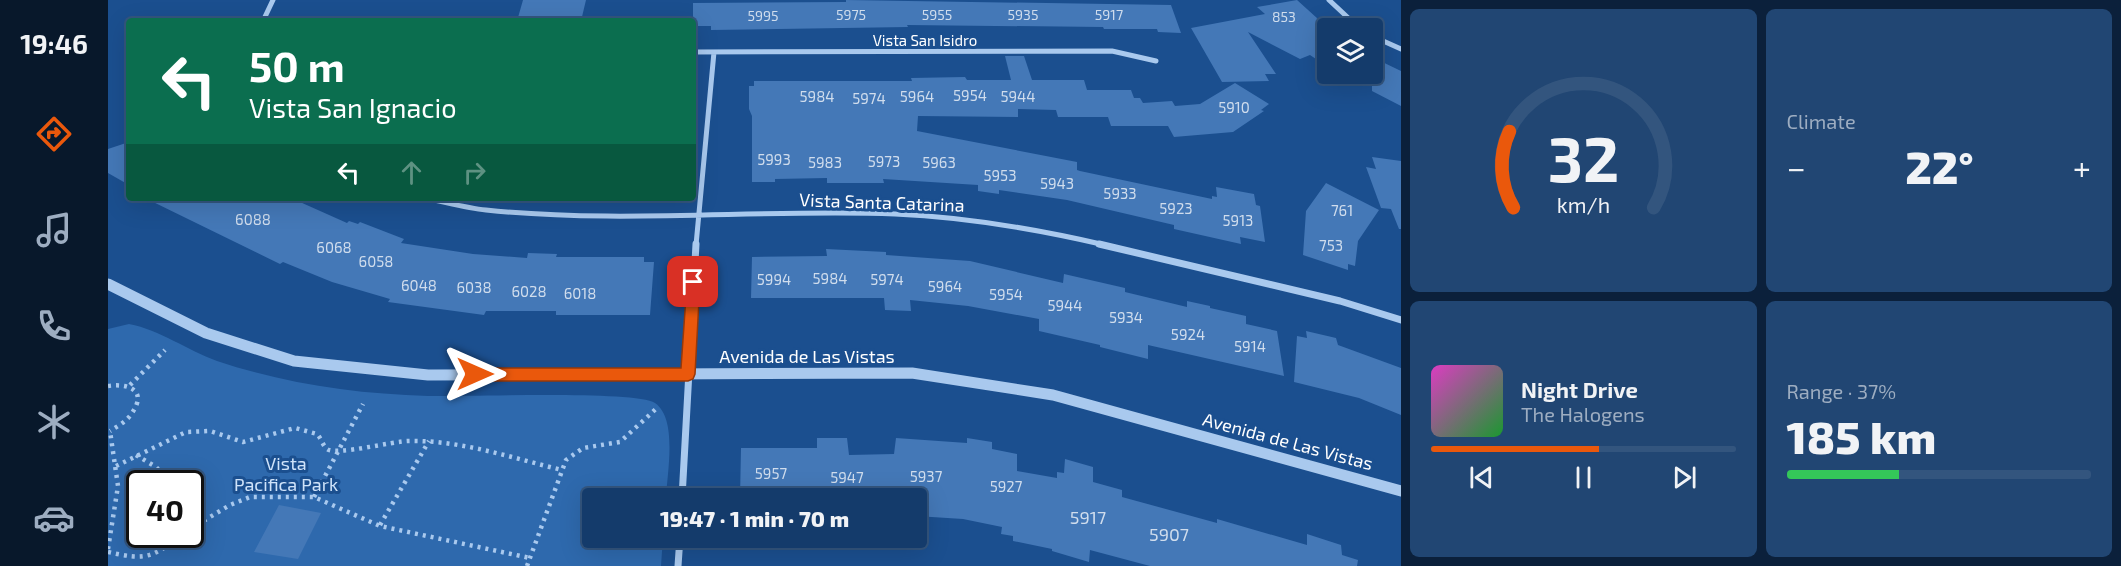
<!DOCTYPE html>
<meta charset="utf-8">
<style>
body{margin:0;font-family:"Exo 2",sans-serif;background:#214673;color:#f1f3f6;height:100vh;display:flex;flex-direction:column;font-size:22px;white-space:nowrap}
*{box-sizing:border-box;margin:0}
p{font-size:20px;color:#9dadc1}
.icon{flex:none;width:33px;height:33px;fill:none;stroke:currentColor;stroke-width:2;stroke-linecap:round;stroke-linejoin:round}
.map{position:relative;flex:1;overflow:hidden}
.details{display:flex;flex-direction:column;gap:9px;padding:9px;background:#0b203b;width:720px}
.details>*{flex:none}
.guide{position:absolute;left:18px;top:18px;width:570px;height:183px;border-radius:6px;box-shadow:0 6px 24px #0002,0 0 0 2px #33557e;background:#0b6e4f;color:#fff;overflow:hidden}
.buttons{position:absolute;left:1209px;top:18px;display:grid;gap:12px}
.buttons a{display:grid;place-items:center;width:66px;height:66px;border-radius:6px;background:#143b6b;box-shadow:0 6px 24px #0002,0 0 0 2px #33557e;font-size:30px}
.speed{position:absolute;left:18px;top:470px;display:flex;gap:12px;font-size:30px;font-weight:700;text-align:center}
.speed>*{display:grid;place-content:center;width:78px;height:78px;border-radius:50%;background:#143b6b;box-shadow:0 6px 24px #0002,0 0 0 2px #33557e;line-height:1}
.speed .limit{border:3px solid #111;border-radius:9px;background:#fff;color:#111}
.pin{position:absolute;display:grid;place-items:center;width:51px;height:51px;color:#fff;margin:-26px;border-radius:12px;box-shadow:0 3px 9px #0006}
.me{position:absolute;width:66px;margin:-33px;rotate:90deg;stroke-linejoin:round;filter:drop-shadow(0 0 4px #0008)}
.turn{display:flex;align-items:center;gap:21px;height:126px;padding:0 24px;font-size:27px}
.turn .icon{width:78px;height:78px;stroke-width:2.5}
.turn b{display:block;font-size:42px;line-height:51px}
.lanes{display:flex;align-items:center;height:57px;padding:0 24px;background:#0003;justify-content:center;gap:30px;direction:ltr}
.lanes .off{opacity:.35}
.big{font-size:45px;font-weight:800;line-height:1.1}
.details .tile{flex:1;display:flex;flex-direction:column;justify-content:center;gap:9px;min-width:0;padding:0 21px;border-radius:9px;background:#214673}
.details .dial{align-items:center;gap:0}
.dial svg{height:156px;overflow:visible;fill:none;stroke:#33557e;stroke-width:7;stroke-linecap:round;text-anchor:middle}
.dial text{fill:#f1f3f6;stroke:none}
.song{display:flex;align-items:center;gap:18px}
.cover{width:72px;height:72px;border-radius:9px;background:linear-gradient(135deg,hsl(310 70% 55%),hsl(130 70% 35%))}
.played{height:6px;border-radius:3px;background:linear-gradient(90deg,#ea580c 55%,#33557e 55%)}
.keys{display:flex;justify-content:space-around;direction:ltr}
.heat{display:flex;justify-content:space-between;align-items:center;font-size:33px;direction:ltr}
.charge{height:9px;border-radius:4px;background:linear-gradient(90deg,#34c759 37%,#33557e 0)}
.details .tiles{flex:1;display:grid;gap:9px;grid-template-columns:repeat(2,1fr)}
.trip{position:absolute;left:474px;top:488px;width:345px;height:60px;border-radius:6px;background:#143b6b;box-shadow:0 6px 24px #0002,0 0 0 2px #33557e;font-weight:800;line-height:60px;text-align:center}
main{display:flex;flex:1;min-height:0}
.tabs{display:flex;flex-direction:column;width:108px;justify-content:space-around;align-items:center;background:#08182b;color:#9dadc1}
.tabs .icon{width:42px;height:42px}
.tabs .on{color:#ea580c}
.tabs b{font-size:27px;color:#f1f3f6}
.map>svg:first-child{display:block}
</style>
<main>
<nav class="tabs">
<b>19:46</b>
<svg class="icon on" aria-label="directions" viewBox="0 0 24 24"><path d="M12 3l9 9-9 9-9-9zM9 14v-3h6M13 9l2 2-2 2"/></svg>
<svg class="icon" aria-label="music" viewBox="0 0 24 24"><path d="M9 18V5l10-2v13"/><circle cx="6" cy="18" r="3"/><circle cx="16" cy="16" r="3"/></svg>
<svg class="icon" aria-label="phone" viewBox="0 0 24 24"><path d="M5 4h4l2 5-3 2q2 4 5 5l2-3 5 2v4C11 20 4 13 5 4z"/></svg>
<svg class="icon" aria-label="climate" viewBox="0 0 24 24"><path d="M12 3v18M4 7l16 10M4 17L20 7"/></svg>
<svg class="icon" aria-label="car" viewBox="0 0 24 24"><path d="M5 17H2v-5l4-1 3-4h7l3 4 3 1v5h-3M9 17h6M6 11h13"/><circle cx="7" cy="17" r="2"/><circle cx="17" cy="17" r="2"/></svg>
</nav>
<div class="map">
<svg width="1293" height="566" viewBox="0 0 1293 566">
<rect width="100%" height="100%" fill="#1b4f8f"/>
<!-- green -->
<path fill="#2e69ad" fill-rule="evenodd" d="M 21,324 C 52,330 79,350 109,361 C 178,384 248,394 320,396 C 355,397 527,390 547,403 C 570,419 559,473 558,498 L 484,498 L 484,537 L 555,537 L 553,566 L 0,566 L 0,329 ZM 32,483 L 82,483 L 82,534 L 32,534 Z"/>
<!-- building -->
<path fill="#4478b7" d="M 415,0 L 478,0 L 473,21 L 409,21 Z
M 738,0 L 1063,5 L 1073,33 L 1050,32 L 1049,29 L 996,29 L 995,27 L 799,25 L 800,27 L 603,30 L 603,26 L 585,26 L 585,3 L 738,2 Z
M 1189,0 L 1220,28 L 1220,67 L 1202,55 L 1192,59 L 1140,32 L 1168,74 L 1157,74 L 1161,81 L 1114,82 L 1083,28 L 1157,14 L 1149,7 Z
M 897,56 L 916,56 L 924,80 L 976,80 L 979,90 L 1023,90 L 1026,98 L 1032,98 L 1035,103 L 1064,101 L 1067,106 L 1092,104 L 1127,83 L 1161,104 L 1153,110 L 1156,111 L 1125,132 L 1066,137 L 1060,126 L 1003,126 L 1000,117 L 950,117 L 948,110 L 910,109 L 910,117 L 810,116 L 809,131 L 969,162 L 969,170 L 972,171 L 1104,199 L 1104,196 L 1109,197 L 1108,187 L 1146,194 L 1148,205 L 1152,206 L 1157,242 L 1132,237 L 1133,244 L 1066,229 L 1066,225 L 959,200 L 891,190 L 891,194 L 870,191 L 870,185 L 775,179 L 776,183 L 719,183 L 719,178 L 667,179 L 667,182 L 644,182 L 644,116 L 641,109 L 641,86 L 646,86 L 646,81 L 804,81 L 803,78 L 857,77 L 859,80 L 903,80 Z
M 1264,57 L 1293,71 L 1293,106 L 1264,91 Z
M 21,142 L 21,185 L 0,173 L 0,149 Z
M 1264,157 L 1293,161 L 1293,229 L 1291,229 L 1283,209 L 1273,208 L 1258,167 L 1268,169 Z
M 1218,183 L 1271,210 L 1250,241 L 1247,266 L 1240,264 L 1240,270 L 1195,255 L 1198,211 Z
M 37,198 L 183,198 L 239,223 L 241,221 L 250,224 L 252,222 L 296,239 L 293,243 L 365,254 L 419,258 L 420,253 L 449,254 L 448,257 L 536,257 L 536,262 L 546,262 L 542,315 L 448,315 L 448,311 L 378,311 L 376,315 L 280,302 L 282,299 L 224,282 L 175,262 L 172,264 Z
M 718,249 L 778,252 L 778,255 L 862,261 L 955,283 L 956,274 L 1017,288 L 1017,292 L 1079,307 L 1079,301 L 1102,306 L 1102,308 L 1138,316 L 1138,324 L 1169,331 L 1176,376 L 1040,345 L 1040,359 L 992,347 L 992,345 L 931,331 L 931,319 L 860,306 L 802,300 L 803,311 L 777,310 L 776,298 L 643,298 L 644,257 L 719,256 Z
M 1198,331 L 1228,338 L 1230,345 L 1293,368 L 1293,415 L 1251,398 L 1186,382 L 1189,336 L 1199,338 Z
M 709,438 L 739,438 L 741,455 L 786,454 L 788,438 L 859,443 L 859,438 L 884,442 L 884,449 L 909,454 L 909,471 L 949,478 L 949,472 L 956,473 L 957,459 L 985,467 L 985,482 L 1014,490 L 1014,497 L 1109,523 L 1109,519 L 1199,545 L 1199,534 L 1233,545 L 1234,555 L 1250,560 L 1249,566 L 1042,566 L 982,550 L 981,562 L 944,551 L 944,549 L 905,541 L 905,536 L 893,534 L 894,527 L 855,519 L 808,516 L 808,498 L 632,498 L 633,448 L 709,448 Z
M 171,505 L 213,513 L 190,559 L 146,552 Z"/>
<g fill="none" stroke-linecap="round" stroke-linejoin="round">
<!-- path -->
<path stroke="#a9c9ee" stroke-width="4.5" stroke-dasharray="3 5" stroke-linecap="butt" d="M 22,385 L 57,350
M 0,386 C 20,383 40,390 24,413 C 19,421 10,426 2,431
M 28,455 L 48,467 L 63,483
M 8,466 L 78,432 L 102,431 L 135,442 L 187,428 L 209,434 C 213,438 215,446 219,449 C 228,456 285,441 301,441 C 353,440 404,458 454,470
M 206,497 L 255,404
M 272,525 L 321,441
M 82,529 L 122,505 L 142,497 L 206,497 L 272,526 L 422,558
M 0,549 L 10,486 L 2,431
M 0,552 C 40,561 44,557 76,534
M 419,566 L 458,460 L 475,448 L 512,442 L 549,408"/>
<!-- minor-far1 -->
<path stroke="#a9c9ee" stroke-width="5" d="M 1221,0 L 1251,28
M 155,21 L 165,0
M 1264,36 L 1293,49
M 585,52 L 1004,51 L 1048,61
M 316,198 C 337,202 358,208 378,210 C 514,224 651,209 787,214 C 858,217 928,229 997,245
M 588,245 L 606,52"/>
<!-- minor -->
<path stroke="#a9c9ee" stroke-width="7" d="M 991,244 L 1232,301 L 1293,320
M 574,498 L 588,244
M 570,566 L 572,537"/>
<!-- tertiary -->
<path stroke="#a9c9ee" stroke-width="11" d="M 0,284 L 98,333 L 186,361 L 320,375 L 804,373 L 945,395 L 1293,491"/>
</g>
<!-- route -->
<path fill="#ea580c" stroke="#983908" stroke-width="1.5" d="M 585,277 L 590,278 L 592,282 L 587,374 L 585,379 L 580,381 L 367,381 L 362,379 L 360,374 L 362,370 L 367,368 L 573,368 L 579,282 L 581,278 Z"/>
<g text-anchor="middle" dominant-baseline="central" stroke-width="6" stroke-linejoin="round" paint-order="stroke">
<!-- far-number labels -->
<g font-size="14" fill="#d0dded">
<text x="743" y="14">5975</text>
<text x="829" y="14">5955</text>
<text x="915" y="14">5935</text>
<text x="1001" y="14">5917</text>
<text x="655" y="15">5995</text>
<text x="1176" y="16">853</text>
</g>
<!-- far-street labels -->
<g font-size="15" fill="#fff" stroke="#1b4f8f">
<text x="817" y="40">Vista San Isidro</text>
</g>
<!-- number labels -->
<g font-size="15" fill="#d0dded">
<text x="862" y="95">5954</text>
<text x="709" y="96">5984</text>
<text x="809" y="96">5964</text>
<text x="910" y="96">5944</text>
<text x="761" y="98">5974</text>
<text x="1126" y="107">5910</text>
<text x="666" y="159">5993</text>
<text x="776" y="161">5973</text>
<text x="717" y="162">5983</text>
<text x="831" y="162">5963</text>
<text x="892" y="175">5953</text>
<text x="949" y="183">5943</text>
<text x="1012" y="193">5933</text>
<text x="1068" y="208">5923</text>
<text x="1234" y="210">761</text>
<text x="145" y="219">6088</text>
<text x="1130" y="220">5913</text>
<text x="1223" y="245">753</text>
<text x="226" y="247">6068</text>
<text x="268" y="261">6058</text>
<text x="722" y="278">5984</text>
<text x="666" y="279">5994</text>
<text x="779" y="279">5974</text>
<text x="311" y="285">6048</text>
<text x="837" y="286">5964</text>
<text x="366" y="287">6038</text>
<text x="421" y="291">6028</text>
<text x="472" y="293">6018</text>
<text x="898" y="294">5954</text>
<text x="957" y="305">5944</text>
<text x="1018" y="317">5934</text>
<text x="1080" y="334">5924</text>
<text x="1142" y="346">5914</text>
<text x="663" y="473">5957</text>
<text x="818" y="476">5937</text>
<text x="739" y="477">5947</text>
<text x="898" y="486">5927</text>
</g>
<!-- street labels -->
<g font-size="18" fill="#fff" stroke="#1b4f8f">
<text transform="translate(774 202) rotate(2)">Vista Santa Catarina</text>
<text x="699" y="356">Avenida de Las Vistas</text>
<text transform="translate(1180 441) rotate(15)">Avenida de Las Vistas</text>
</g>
<!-- park labels -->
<g font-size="18" fill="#cfe3fa" stroke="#1b4f8f">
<text x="178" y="463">Vista<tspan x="178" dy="21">Pacifica Park</tspan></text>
</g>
<!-- near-number labels -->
<g font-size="18" fill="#d0dded">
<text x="980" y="517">5917</text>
<text x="1061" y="534">5907</text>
</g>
</g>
</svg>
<div class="buttons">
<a><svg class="icon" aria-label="layers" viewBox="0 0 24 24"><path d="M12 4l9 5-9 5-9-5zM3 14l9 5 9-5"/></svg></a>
</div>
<div class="speed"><div class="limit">40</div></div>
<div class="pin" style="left:585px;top:282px;background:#d93025"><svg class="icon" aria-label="arrive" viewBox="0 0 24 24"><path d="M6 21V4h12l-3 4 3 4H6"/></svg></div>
<svg class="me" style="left:367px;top:374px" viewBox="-20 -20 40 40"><path d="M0-17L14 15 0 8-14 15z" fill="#ea580c" stroke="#fff" stroke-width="4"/></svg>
<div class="trip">19:47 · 1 min · 70 m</div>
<div class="guide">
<div class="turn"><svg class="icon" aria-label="left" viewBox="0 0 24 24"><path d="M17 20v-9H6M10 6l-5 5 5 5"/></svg><div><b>50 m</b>Vista San Ignacio</div></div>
<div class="lanes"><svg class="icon" aria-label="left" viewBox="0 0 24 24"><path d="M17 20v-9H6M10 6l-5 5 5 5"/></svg><svg class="icon off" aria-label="ahead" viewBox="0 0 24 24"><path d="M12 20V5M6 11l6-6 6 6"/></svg><svg class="icon off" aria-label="right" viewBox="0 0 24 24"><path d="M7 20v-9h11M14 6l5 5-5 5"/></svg></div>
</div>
</div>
<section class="details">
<div class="tiles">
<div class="tile dial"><svg viewBox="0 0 100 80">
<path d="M14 69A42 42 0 1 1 86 69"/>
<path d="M14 69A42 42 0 0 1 12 30" stroke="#ea580c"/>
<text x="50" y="56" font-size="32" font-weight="700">32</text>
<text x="50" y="72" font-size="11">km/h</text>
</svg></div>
<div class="tile"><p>Climate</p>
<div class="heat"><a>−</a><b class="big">22°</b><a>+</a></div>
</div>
<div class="tile">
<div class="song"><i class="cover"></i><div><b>Night Drive</b><p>The Halogens</p></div></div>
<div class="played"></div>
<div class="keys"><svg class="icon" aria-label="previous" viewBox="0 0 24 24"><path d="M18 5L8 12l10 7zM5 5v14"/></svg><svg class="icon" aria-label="pause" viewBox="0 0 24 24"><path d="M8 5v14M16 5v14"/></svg><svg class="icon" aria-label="next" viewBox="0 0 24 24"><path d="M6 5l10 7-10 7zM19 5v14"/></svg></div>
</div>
<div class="tile"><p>Range · 37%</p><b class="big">185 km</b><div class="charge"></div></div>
</div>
</section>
</main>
